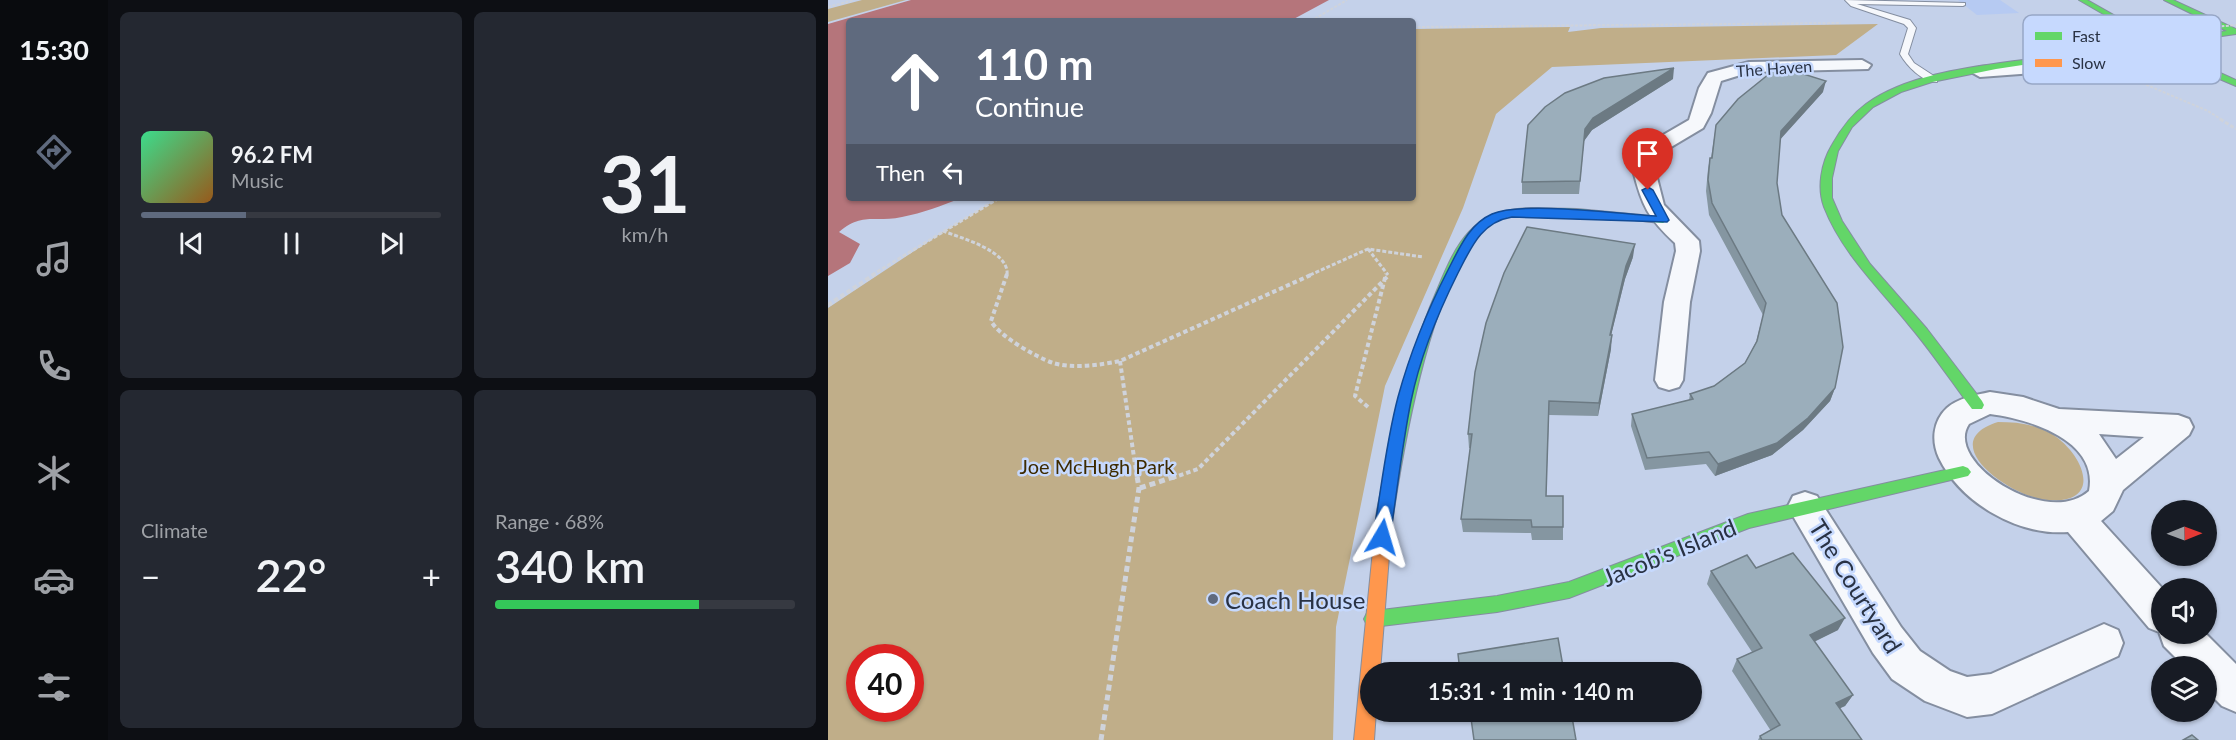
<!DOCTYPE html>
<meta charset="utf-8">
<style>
body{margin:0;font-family:Lato,sans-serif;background:#242831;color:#f1f3f6;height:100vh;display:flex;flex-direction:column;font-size:22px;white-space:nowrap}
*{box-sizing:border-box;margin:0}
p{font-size:20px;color:#9ea1a6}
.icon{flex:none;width:33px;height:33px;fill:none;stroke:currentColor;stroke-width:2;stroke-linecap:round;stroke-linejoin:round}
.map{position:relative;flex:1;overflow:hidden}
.sheet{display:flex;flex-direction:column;gap:12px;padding:12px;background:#0d0f14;width:720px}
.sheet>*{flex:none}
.top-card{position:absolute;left:18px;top:18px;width:570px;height:183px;border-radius:6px;box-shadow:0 2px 4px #0004;background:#5f6a7e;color:#fff;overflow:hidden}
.needle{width:39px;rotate:89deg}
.controls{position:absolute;left:1323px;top:500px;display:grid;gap:12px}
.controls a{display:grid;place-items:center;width:66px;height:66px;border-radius:50%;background:#171b24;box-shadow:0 2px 4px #0004;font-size:30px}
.speed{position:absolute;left:18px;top:644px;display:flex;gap:12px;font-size:30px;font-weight:700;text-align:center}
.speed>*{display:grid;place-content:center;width:78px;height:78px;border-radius:50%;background:#171b24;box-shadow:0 2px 4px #0004;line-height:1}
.speed .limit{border:9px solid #d22;background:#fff;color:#111}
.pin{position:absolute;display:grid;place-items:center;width:51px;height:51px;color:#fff;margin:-62px -26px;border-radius:50% 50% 50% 0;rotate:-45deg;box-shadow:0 0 6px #0007}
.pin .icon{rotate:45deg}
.me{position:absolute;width:66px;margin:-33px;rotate:7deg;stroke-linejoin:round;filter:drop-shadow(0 0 4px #0008)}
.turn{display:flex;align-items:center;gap:21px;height:126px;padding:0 30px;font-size:27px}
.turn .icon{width:78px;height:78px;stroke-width:2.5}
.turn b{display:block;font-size:42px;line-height:51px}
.then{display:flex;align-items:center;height:57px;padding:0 30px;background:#0003;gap:12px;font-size:22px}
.big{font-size:45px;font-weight:600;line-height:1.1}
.sheet .tile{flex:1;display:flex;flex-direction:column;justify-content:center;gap:9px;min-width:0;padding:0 21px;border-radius:9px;background:#242831}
.sheet .dial{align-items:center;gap:0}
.dial b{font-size:78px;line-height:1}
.song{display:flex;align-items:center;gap:18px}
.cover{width:72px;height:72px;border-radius:9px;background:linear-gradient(135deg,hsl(150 70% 55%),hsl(30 70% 35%))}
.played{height:6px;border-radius:3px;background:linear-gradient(90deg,#5f6a7e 35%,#363941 35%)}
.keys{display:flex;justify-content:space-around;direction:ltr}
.heat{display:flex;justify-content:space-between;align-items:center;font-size:33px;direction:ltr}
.charge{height:9px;border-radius:4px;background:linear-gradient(90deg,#34c759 68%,#363941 0)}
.sheet .tiles{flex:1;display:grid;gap:12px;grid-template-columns:repeat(2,1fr)}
.trip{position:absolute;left:532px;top:662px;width:342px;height:60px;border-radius:30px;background:#171b24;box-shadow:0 2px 4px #0004;font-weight:600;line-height:60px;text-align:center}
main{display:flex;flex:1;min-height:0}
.tab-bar{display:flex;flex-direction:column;width:108px;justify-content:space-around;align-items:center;background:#090b0e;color:#9ea1a6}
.tab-bar .icon{width:42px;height:42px}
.tab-bar .active{color:#5f6a7e}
.tab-bar b{font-size:27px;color:#f1f3f6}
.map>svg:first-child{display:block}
</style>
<main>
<nav class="tab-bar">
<b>15:30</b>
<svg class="icon active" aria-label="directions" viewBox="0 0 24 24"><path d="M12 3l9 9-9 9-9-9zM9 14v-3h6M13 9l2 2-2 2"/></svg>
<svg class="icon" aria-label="music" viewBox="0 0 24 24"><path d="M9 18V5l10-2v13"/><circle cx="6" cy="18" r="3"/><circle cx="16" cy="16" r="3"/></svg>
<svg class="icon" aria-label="phone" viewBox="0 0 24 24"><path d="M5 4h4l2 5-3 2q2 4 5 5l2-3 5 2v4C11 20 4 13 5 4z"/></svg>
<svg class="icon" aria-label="climate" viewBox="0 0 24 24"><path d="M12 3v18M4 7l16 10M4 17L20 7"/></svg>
<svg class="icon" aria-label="car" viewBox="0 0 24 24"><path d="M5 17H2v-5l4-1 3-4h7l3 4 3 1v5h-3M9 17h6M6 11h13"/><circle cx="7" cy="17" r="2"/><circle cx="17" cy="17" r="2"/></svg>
<svg class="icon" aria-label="filters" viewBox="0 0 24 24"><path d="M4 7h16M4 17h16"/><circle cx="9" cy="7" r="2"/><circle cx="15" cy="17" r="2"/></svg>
</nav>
<section class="sheet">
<div class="tiles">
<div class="tile">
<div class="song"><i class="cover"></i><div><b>96.2 FM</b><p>Music</p></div></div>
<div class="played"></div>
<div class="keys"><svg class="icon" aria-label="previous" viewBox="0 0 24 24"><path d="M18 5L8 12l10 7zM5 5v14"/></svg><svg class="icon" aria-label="pause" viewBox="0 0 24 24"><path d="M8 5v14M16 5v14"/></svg><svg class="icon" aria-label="next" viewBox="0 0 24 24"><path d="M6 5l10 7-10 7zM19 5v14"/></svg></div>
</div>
<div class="tile dial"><b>31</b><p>km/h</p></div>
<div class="tile"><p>Climate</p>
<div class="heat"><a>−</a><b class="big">22°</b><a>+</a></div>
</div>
<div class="tile"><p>Range · 68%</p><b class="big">340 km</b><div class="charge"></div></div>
</div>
</section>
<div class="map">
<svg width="1408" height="740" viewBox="0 0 1408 740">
<rect width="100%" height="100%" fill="#c4d1ea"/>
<!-- built -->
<path fill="#b6caf2" d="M 1130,0 L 1172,0 L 1191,13 L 1149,15 Z"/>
<!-- green -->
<path fill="#c0ae89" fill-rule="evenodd" d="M 34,0 L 78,0 L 0,22 L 0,9 Z
M 1050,24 L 1008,55 L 724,67 L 668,114 L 635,208 L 557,386 L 508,627 L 505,740 L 0,740 L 0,308 L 115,232 L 171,198 L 585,198 L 585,29 L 742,27 L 740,32 L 773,28 ZM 32,657 L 82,657 L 82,708 L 32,708 Z
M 1170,422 C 1189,422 1207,424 1224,434 C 1257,455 1276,505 1219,500 C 1182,497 1105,442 1170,422 Z"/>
<!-- water -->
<path fill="#b5757b" d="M 83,0 L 501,0 L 462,21 L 21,21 L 21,198 L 133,198 C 113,206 95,213 74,217 C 46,223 35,212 11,232 L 32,244 L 22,263 L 0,276 L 0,24 Z"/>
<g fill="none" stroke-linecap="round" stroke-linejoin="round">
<defs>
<path id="lane" d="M 1017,0 L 1137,3 L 1137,5 L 1135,6 L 1029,4 L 1082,20 L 1088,28 L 1080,54 L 1086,63 L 1109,78 L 1109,82 C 1094,82 1079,66 1072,54 L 1080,28 L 1076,24 L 1023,6 Z"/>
<path id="street" d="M 1347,49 L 1353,50 L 1355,54 L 1353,58 L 1273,68 L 1152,77 L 1143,72 L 1152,67 L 1273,58 Z
M 1034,60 L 1043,65 L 1040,69 L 922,72 L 893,81 L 883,113 L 875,128 L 838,150 L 827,170 L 836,205 L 871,241 L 872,251 L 862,302 L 855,380 L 851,387 L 841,390 L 831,387 L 827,380 L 836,302 L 848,251 L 847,243 C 820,218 814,206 805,170 L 823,142 L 861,120 L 871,88 L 880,73 L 921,62 Z
M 1162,392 L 1195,397 L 1231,409 L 1350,415 L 1361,419 L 1365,427 L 1361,435 L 1295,490 L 1285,511 L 1273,521 L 1334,588 L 1334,633 L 1377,633 L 1408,664 L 1408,712 L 1394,706 L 1378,690 L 1378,666 L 1356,666 L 1336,646 L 1331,632 L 1321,628 L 1240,532 C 1190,536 1133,503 1111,458 C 1103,441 1105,421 1119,408 C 1130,398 1148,395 1162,392 ZM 1162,414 C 1201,419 1271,440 1261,491 C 1219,529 1115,462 1141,424 ZM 1271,434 L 1316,437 L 1288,459 Z
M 977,492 L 989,496 L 1073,627 L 1092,651 L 1122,671 L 1139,677 L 1163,674 L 1276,624 L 1290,630 L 1295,643 L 1290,656 L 1164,714 L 1139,717 L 1097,701 L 1064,679 L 1045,653 L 965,516 L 960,506 L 965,496 Z"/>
<path id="fast" d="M 1251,0 L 1259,0 L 1330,40 L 1399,31 L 1336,0 L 1345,0 L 1408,29 L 1408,34 L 1337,44 L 1379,67 L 1408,80 L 1408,86 L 1373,71 L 1328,45 L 1168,69 L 1104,82 L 1073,92 L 1045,107 L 1024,127 L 1010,151 L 1004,178 L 1004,198 L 1014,221 L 1042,264 L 1099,329 L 1154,401 L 1156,405 L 1154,409 L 1144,409 C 1123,381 1104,352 1081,325 C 1051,288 1014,253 996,207 C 989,188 993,163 1004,145 C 1013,129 1023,115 1038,104 C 1084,71 1155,66 1209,58 C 1246,53 1284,47 1322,41 Z
M 703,208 L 749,209 L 835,217 L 840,220 L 835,223 C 801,220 699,205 672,218 C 605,251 573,460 563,530 L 561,535 L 555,537 L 549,535 C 544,524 553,494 555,481 C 567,415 583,349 610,288 C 618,269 627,247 641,232 C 658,213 679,209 703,208 Z
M 1135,466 L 1140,468 L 1143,472 L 1140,476 L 921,528 L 741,598 L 669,612 L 545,627 L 539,625 L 536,619 L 539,613 L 545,611 L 669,596 L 741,582 L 920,514 Z"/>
<path id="slow" d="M 555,523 L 561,525 L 563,530 L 552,672 L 543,672 L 543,711 L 548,711 L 546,740 L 526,740 L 547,530 L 549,525 Z"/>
</defs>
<!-- lane casing -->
<use href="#lane" stroke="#848ea0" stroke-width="2"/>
<!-- street casing -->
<use href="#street" stroke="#848ea0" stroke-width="4"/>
<!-- fast casing -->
<use href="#fast" stroke="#848ea0" stroke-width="2"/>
<!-- slow casing -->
<use href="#slow" stroke="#848ea0" stroke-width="2"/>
<!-- path-far3 -->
<path stroke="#cfd3db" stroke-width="2" stroke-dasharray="3 1.5" stroke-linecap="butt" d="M 0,7 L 26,0
M 483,21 L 519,0
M 585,27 L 1013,23
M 1314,83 L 1380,111 L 1394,120"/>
<!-- path-far2 -->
<path stroke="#cfd3db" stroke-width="3" stroke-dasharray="4 2" stroke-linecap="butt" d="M 1392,119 L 1408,129
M 115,231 C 133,238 182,251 179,275
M 540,249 L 560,275
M 44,275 L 171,198
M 482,275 L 540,249 L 595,257"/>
<!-- path-far1 -->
<path stroke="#cfd3db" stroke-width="4" stroke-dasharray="4.5 3" stroke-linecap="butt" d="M 179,274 L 163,321 C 171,336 208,357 225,363 C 245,369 272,365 292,361 L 485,274
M 0,305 L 47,274
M 292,361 L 309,478
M 540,407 L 527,396 L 558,274
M 344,478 L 370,469 L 560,276"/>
<!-- path -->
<path stroke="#cfd3db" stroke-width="5" stroke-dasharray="6 4" stroke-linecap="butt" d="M 312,488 L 349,476
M 273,740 L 311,488 L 309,476"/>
<!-- lane -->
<use href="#lane" fill="#f6f8fc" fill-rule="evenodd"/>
<!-- street -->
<use href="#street" fill="#f6f8fc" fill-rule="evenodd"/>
<!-- fast -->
<use href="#fast" fill="#63d668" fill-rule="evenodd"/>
<!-- slow -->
<use href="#slow" fill="#ff974d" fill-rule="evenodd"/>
<!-- path-bridge -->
<path stroke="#cfd3db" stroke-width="2" stroke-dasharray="3 1.5" stroke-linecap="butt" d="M 1353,30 L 1408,25"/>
</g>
<!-- wall -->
<path fill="#8596a1" d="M 845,79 L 764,130 L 756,141 L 751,194 L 694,194 L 694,182 L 700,125 Z
M 995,92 L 952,139 L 949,183 L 954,215 L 1007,388 L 1002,401 L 975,430 L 944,455 L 887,476 L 878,464 L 817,470 L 803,426 L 804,414 L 861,400 L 862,394 L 886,386 L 917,363 L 928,342 L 935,315 L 881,215 L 878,191 L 880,169 L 882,158 L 883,158 L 888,125 Z
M 805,257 L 797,279 L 783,335 L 783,349 L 770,416 L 721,415 L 718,496 L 735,527 L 735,540 L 704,540 L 703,533 L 635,532 L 633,519 L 642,448 L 641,448 L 640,434 Z
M 928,568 L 1010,630 L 986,642 L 1025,695 L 1017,706 L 1011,708 L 1034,740 L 930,740 L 932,736 L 943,731 L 904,671 L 909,659 L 924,652 L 879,584 L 883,571 Z"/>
<!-- shaded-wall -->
<path fill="#6c7a83" d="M 846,68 L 845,79 L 764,130 L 756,141 L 751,194 L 757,129 L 765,118 Z
M 998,81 L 995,92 L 950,142 L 953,131 Z
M 807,244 L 805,257 L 797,279 L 780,348 L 782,335 L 798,266 Z
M 784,335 L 783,349 L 770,416 L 771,403 Z
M 1007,388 L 1002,401 L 975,430 L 944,455 L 887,476 L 890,464 Z
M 1017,618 L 1010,630 L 975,647 L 982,635 Z
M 1025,695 L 1017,706 L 1000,714 L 1008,703 Z"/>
<!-- building -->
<path fill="#9baebb" stroke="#6c7a83" stroke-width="1.5" d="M 846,68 L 765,118 L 757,129 L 752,181 L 694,182 L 700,125 L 717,107 L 737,93 L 776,78 Z
M 946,70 L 961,74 L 966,71 L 998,81 L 953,131 L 949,183 L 954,215 L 1009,303 L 1015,347 L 1007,388 L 980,418 L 949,443 L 890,464 L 881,452 L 819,458 L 804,414 L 865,399 L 862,394 L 886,386 L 917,363 L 929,341 L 938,303 L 884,203 L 880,180 L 882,158 L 884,158 L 888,125 L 910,99 Z
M 699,227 L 807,244 L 798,266 L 782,335 L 784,335 L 771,403 L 721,401 L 718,496 L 735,496 L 735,527 L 704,527 L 703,520 L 633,519 L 644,434 L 640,434 L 647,372 L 658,323 L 676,273 Z
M 965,553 L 1017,618 L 982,635 L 1025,695 L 1008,703 L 1034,740 L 934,740 L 932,736 L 952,725 L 909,659 L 934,648 L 883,571 L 919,555 L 928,568 Z
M 730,638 L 736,672 L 632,672 L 630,654 Z
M 642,711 L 743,711 L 748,740 L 646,740 Z
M 1364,735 L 1370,740 L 1355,740 Z"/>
<!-- route -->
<path fill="#1a73e8" stroke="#114b97" stroke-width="1.5" d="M 820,187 L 825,190 L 841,220 L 839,222 L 684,217 C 653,222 643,248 630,273 C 610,313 592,357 583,401 C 574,446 569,492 562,537 L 560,542 L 548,542 L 545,537 C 553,491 558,442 570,397 C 582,353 599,311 620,270 C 631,249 641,224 664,214 C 694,201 792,214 828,216 L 814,190 Z"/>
<!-- markers -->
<circle fill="#5f6a7e" stroke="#c6d9fe" stroke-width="2" cx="385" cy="599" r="6"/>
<g text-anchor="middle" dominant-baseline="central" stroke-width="5" stroke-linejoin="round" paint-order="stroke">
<!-- far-street labels -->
<g font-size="16" fill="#293244" stroke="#c6d9fe">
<text transform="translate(946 68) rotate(-4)">The Haven</text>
</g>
<!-- park labels -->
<g font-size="20" fill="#3e2b00" stroke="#c6d9fe">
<text x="269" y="466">Joe McHugh Park</text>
</g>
<!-- near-street labels -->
<g font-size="24" fill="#293244" stroke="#c6d9fe">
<text transform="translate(841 552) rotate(-22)">Jacob's Island</text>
<text transform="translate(1028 586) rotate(58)">The Courtyard</text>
</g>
<!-- near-poi labels -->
<g font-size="24" fill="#293244" stroke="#c6d9fe" text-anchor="start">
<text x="397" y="599">Coach House</text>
</g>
</g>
<!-- legend -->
<rect x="1195" y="15" width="198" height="69" rx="9" fill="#c6d9fe" stroke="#97a7c6" stroke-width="1.5"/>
<rect x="1207" y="32" width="27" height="8" fill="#63d668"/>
<rect x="1207" y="59" width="27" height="8" fill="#ff974d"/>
<g font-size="16" fill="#293244">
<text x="1244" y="42">Fast</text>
<text x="1244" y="69">Slow</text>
</g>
</svg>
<div class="controls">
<a><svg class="needle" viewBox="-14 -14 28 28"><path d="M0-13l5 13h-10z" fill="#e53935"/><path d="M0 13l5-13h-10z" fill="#9ea1a6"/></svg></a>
<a><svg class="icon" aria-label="sound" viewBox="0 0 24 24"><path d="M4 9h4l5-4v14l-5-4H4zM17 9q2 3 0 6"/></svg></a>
<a><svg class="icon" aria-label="layers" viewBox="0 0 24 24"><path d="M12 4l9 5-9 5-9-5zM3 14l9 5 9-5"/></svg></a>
</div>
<div class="speed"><div class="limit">40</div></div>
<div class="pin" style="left:820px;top:190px;background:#d93025"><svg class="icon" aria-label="arrive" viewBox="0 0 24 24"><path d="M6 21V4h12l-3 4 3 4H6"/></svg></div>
<svg class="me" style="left:554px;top:537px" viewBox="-20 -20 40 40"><path d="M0-17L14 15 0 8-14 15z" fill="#1a73e8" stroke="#fff" stroke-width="4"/></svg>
<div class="trip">15:31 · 1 min · 140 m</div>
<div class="top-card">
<div class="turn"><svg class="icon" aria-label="ahead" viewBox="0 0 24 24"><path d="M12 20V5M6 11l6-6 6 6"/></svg><div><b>110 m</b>Continue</div></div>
<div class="then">Then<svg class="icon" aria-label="left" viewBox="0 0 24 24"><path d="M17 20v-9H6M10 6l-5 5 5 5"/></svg></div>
</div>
</div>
</main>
